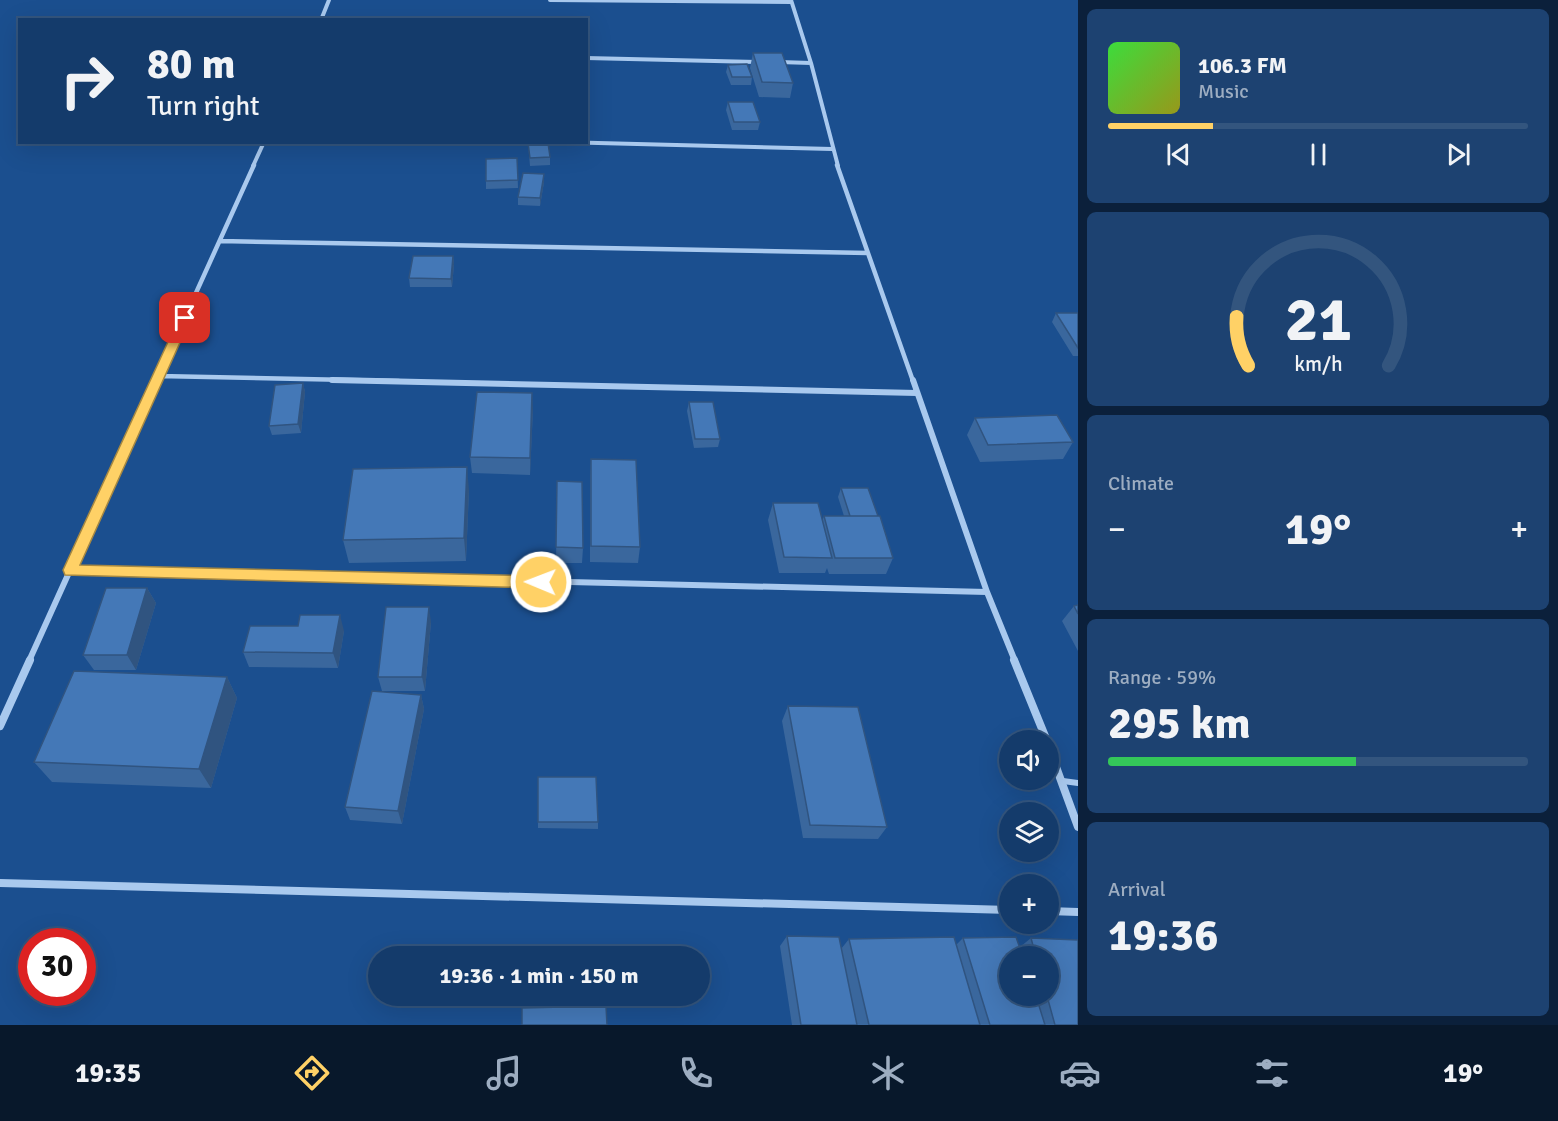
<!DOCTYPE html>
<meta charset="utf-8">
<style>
body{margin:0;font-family:Signika,sans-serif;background:#1d4271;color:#f1f3f6;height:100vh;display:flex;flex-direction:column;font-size:22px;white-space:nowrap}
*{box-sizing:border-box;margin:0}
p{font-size:20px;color:#9dadc1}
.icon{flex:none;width:33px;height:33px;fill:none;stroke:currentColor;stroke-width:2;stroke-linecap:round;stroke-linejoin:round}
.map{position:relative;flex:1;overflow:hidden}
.drawer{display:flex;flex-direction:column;gap:9px;padding:9px;background:#0b203b;width:480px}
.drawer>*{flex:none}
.hud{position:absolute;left:18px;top:18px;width:570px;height:126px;border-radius:0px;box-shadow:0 6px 24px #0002,0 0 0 2px #33557e;background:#143b6b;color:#f1f3f6;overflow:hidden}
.controls{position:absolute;left:999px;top:730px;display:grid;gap:12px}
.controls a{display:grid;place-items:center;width:60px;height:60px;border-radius:50%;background:#143b6b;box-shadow:0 6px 24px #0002,0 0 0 2px #33557e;font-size:30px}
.speed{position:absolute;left:18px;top:928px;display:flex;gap:12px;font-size:30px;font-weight:700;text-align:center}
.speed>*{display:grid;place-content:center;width:78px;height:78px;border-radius:50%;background:#143b6b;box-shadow:0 6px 24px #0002,0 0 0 2px #33557e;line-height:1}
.speed .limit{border:9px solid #d22;background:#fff;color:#111}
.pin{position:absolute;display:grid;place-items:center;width:51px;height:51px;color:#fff;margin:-26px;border-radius:12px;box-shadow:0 3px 9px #0006}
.me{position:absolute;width:66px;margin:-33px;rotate:271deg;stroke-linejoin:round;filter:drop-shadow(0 0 4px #0008)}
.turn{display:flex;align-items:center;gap:21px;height:126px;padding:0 30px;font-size:27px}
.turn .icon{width:78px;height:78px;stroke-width:2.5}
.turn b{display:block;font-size:42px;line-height:51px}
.big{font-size:45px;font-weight:800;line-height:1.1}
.drawer .tile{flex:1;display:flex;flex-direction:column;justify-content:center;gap:9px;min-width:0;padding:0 21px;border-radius:9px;background:#1d4271}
.drawer .dial{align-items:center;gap:0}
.dial svg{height:156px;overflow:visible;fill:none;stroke:#33557e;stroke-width:7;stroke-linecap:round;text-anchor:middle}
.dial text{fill:#f1f3f6;stroke:none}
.song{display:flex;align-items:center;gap:18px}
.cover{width:72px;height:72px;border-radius:9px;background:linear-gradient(135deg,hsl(120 70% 55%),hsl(60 70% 35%))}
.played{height:6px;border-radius:3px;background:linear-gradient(90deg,#ffd166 25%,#33557e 25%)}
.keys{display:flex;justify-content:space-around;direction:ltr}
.heat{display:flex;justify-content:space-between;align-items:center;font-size:33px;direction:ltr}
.charge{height:9px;border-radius:4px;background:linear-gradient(90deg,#34c759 59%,#33557e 0)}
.trip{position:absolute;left:368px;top:946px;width:342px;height:60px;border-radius:30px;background:#143b6b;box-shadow:0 6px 24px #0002,0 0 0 2px #33557e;font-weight:800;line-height:60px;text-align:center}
.tab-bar{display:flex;height:96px;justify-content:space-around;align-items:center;background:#08182b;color:#9dadc1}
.tab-bar .icon{width:42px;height:42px}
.tab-bar .on{color:#ffd166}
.tab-bar b{font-size:27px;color:#f1f3f6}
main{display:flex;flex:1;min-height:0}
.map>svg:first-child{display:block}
</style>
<main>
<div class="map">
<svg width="1078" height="1025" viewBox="0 0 1078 1025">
<rect width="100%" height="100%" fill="#1b4f8f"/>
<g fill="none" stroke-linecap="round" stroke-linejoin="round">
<!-- service -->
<path stroke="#a9c9ee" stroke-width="6" d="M 1063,781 L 1078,783"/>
<!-- minor-far3 -->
<path stroke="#a9c9ee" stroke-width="4" d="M 550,0 L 791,2
M 791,0 L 811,63 L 838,166
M 321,20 L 329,0
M 586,58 L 757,62
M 779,62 L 811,63
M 559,142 L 832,149
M 253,166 L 264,142"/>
<!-- minor-far2 -->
<path stroke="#a9c9ee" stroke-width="4.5" d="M 837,165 L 913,381
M 220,241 L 868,253
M 159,376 L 399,381
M 156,381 L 254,165"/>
<!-- minor-far1 -->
<path stroke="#a9c9ee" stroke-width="6" d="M 332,380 L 917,393
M 913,380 L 987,592 L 1015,661
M 71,570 L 987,592
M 29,661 L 156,380"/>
<!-- minor -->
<path stroke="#a9c9ee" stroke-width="8" d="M 1014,660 L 1047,741
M 0,726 L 30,660
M 1048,745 L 1078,827
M 0,883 L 1010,910
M 1048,911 L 1078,912"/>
</g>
<!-- wall -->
<path fill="#3a679d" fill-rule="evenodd" d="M 753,53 L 793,83 L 790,98 L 759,97 L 750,68 Z
M 728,65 L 752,77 L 751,85 L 731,85 L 726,72 Z
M 728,102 L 760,122 L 758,130 L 732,130 L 726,110 Z
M 528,143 L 550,157 L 550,165 L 530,166 Z
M 517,158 L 518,188 L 486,189 L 486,181 Z
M 544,182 L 540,206 L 518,205 L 518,197 Z
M 453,256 L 454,264 L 452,287 L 410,287 L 409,278 Z
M 1056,313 L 1078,313 L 1078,356 L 1073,356 L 1052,322 Z
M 303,383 L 305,392 L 301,433 L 272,435 L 269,426 Z
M 689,402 L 720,439 L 718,447 L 694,448 L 687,411 Z
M 533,409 L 530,475 L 472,473 L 470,457 Z
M 975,418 L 1073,442 L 1063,459 L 980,462 L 967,435 Z
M 591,459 L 640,547 L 638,563 L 590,562 L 590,476 Z
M 557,481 L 583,548 L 582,563 L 556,563 Z
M 841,488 L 893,558 L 886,574 L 829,574 L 827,568 L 825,573 L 779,573 L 768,520 L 773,503 L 822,521 L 824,516 L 844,516 L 838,497 Z
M 469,490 L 466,561 L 349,563 L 343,540 Z
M 147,588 L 156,603 L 136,670 L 94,670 L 83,655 Z
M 1078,605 L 1078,651 L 1062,621 L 1074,606 Z
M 431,622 L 425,691 L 382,691 L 378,677 Z
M 344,631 L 338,668 L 249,667 L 243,652 Z
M 227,677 L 237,698 L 211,788 L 52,782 L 34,762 Z
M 421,695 L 424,709 L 402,824 L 350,820 L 345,807 Z
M 788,706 L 887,827 L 878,839 L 803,838 L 782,721 Z
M 538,777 L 598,822 L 598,829 L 538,828 Z
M 787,936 L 839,937 L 841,949 L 849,939 L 954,937 L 956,945 L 963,938 L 1016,937 L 1020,947 L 1031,938 L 1078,940 L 1078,1025 L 857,1025 L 850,992 L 857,1025 L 792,1025 L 780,946 ZM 1010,957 L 1048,957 L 1048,996 L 1010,996 Z"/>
<!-- shaded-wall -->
<path fill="#305480" d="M 544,174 L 544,182 L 540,206 L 540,198 Z
M 453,256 L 454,264 L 452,287 L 451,279 Z
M 303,383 L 305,392 L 301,433 L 298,424 Z
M 532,393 L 533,409 L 530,475 L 530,458 Z
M 467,467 L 469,490 L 466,561 L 464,538 Z
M 147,588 L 156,603 L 136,670 L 127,655 Z
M 429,607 L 431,622 L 425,691 L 422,677 Z
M 340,615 L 344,631 L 338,668 L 333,653 Z
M 227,677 L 237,698 L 211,788 L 199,769 Z
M 421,695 L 424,709 L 402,824 L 398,811 Z"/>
<!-- building -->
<path fill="#4478b7" stroke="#305480" stroke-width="1.5" d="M 753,53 L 782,53 L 793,83 L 762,82 Z
M 747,64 L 752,77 L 732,77 L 728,65 Z
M 728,102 L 753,102 L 760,122 L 734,122 Z
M 528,143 L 548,143 L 550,157 L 530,158 Z
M 517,158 L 518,180 L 486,181 L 486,159 Z
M 523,173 L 544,174 L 540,198 L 518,197 Z
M 413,256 L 453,256 L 451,279 L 409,278 Z
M 1056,313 L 1078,313 L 1078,348 Z
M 303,383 L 298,424 L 269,426 L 275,385 Z
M 477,392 L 532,393 L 530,458 L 470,457 Z
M 689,402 L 713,402 L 720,439 L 695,439 Z
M 1057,415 L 1073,442 L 988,445 L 975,418 Z
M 591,459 L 636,460 L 640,547 L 591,546 Z
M 467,467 L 464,538 L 343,540 L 353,469 Z
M 557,481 L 582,482 L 583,548 L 556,547 Z
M 841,488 L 868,488 L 878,516 L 850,516 Z
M 773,503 L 818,503 L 832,558 L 784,557 Z
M 824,516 L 880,516 L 893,558 L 835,558 Z
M 106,588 L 147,588 L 127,655 L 83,655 Z
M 1078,605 L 1078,614 L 1074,606 Z
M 386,607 L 429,607 L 422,677 L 378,677 Z
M 300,615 L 340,615 L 333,653 L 243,652 L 250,626 L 298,626 Z
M 74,671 L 227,677 L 199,769 L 34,762 Z
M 372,691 L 421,695 L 398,811 L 345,807 Z
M 788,706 L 858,707 L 887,827 L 810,825 Z
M 538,777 L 596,777 L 598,822 L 538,822 Z
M 787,936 L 839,937 L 857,1025 L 801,1025 Z
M 954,937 L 980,1025 L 869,1025 L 849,939 Z
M 1016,937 L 1023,957 L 1010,957 L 1010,996 L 1036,996 L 1045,1025 L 990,1025 L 963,938 Z
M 1031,938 L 1078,940 L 1078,1025 L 1055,1025 L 1047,996 L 1048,996 L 1048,957 L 1036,957 Z
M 606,1006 L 607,1025 L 522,1025 L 522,1008 Z"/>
<!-- route -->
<path fill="#ffd166" stroke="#a68842" stroke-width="1.5" d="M 185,315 L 191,318 L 80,565 L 541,576 L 546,578 L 548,582 L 546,586 L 541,588 L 65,575 L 63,570 L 179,318 Z"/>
</svg>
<div class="controls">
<a><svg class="icon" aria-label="sound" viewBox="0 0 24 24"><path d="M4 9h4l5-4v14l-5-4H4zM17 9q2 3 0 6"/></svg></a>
<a><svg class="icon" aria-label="layers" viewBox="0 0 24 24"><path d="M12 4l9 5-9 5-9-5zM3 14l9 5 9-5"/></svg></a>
<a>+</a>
<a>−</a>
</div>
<div class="speed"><div class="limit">30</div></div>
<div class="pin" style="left:185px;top:318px;background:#d93025"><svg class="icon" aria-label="arrive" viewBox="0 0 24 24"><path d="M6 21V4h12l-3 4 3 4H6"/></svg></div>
<svg class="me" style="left:541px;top:582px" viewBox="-20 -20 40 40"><circle r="17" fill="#ffd166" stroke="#fff" stroke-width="3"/><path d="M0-11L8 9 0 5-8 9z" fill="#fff"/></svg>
<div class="trip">19:36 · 1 min · 150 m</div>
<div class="hud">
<div class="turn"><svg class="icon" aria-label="right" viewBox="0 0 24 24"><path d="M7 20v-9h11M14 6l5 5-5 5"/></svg><div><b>80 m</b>Turn right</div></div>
</div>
</div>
<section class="drawer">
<div class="tile">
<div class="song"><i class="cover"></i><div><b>106.3 FM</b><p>Music</p></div></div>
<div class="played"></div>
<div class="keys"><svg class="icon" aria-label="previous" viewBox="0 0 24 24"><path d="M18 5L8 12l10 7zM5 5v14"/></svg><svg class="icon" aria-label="pause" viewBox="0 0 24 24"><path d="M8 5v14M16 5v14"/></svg><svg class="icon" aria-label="next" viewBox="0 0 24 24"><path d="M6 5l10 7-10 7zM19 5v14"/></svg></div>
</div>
<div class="tile dial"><svg viewBox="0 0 100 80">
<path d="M14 69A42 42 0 1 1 86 69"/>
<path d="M14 69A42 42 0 0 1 8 44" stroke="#ffd166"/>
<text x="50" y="56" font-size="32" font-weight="700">21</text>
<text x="50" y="72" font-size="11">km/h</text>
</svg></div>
<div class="tile"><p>Climate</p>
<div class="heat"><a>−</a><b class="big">19°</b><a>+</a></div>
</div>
<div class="tile"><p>Range · 59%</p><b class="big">295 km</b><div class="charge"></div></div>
<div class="tile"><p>Arrival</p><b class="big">19:36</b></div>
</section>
</main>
<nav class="tab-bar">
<b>19:35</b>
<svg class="icon on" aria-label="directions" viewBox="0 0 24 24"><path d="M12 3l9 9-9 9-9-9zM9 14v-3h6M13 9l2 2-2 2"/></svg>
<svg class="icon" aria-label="music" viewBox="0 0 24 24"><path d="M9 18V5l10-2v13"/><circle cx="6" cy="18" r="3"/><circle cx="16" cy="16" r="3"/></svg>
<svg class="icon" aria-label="phone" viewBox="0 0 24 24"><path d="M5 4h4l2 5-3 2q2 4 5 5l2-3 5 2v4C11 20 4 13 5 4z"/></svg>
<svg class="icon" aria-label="climate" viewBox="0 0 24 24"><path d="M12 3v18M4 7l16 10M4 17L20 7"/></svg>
<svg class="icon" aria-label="car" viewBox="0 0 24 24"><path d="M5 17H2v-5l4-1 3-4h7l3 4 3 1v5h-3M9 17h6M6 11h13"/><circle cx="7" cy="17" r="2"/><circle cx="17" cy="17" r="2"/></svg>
<svg class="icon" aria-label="filters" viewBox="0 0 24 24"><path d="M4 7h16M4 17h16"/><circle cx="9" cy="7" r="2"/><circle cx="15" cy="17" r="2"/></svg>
<b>19°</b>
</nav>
